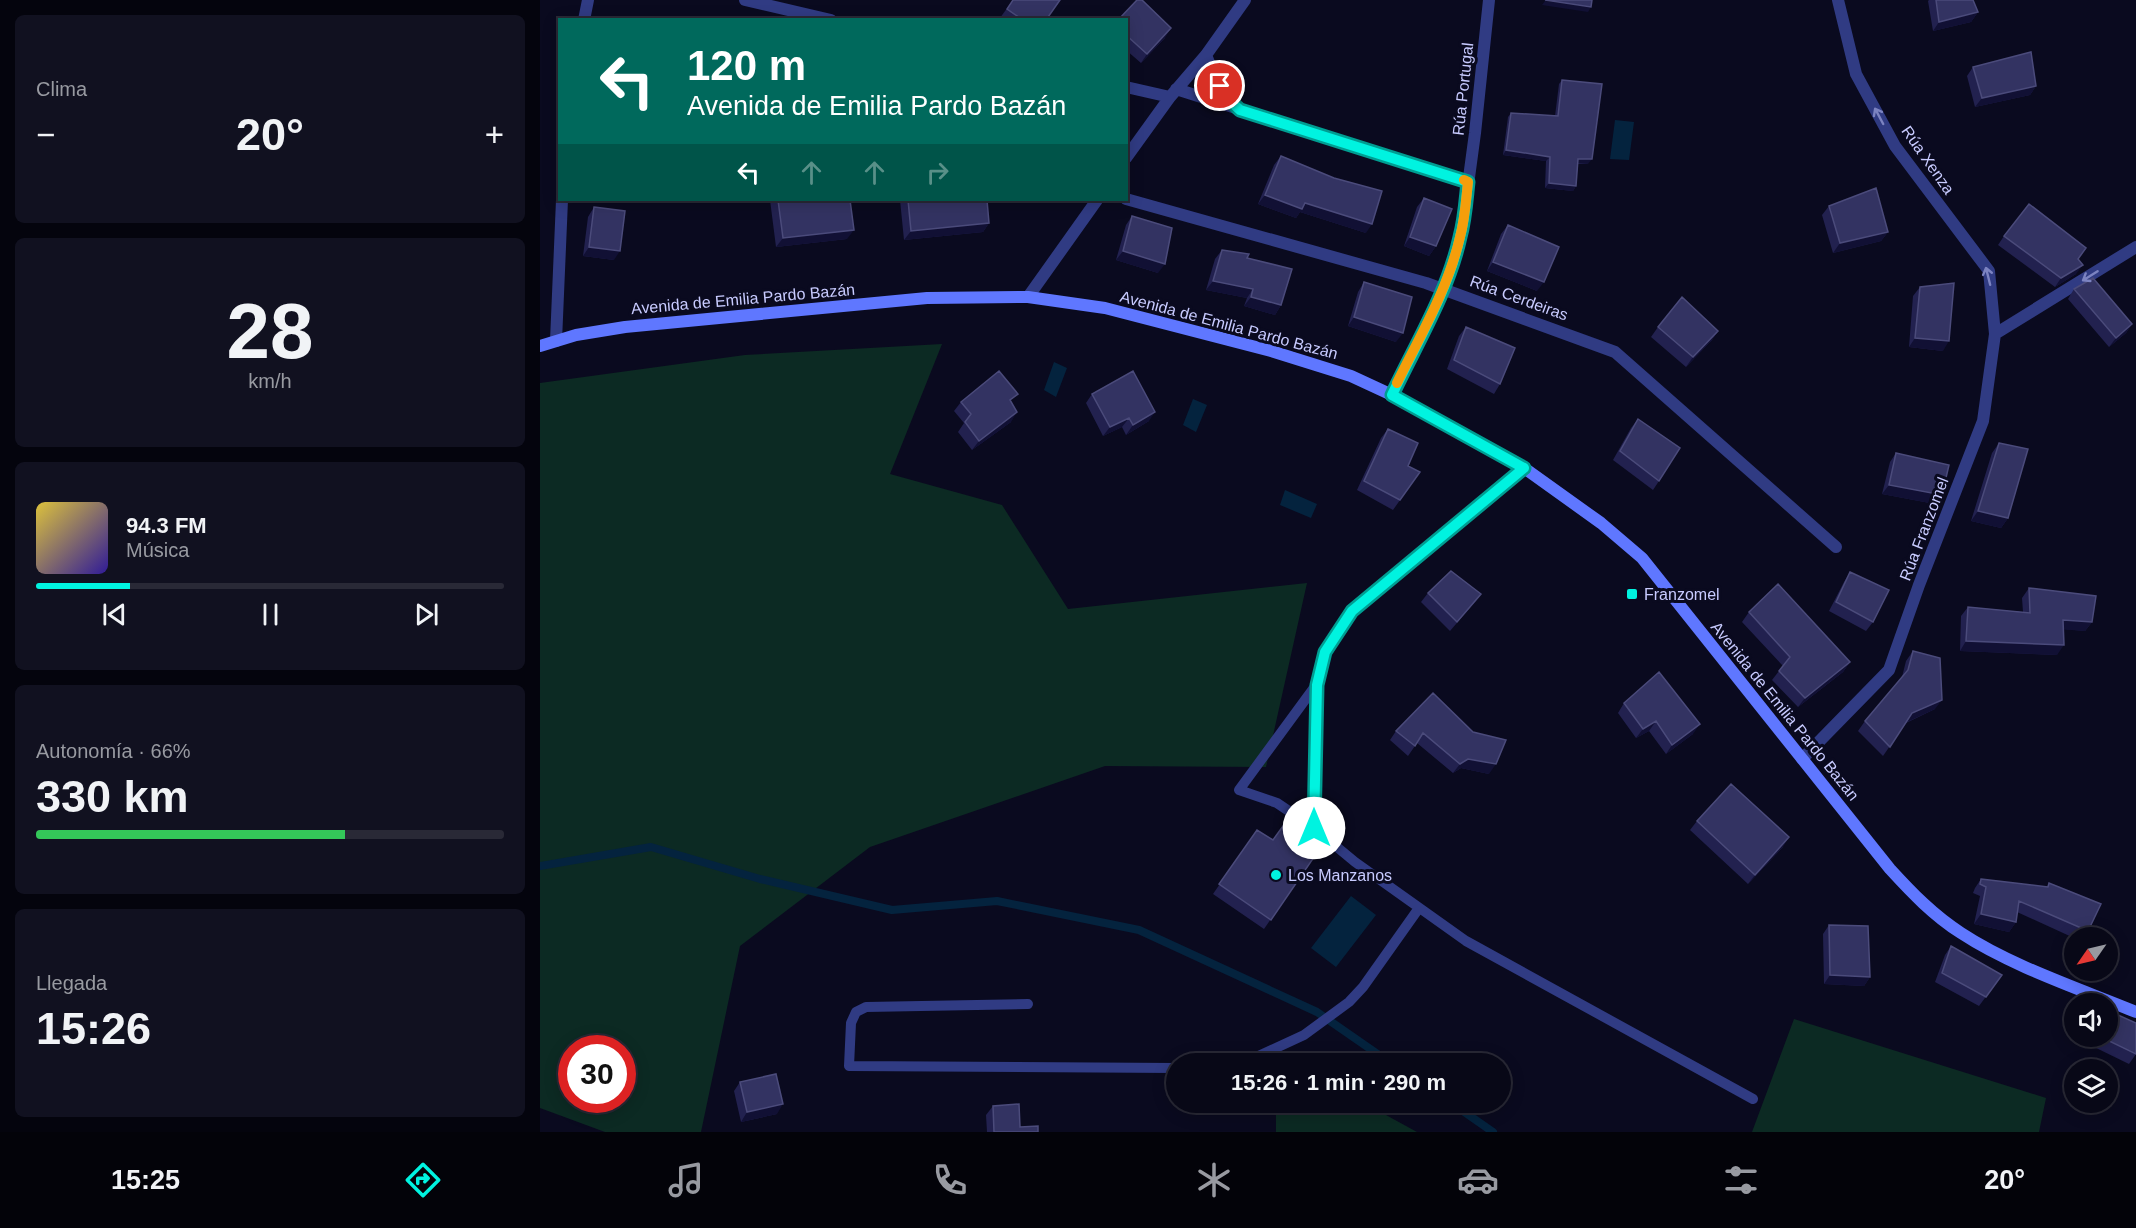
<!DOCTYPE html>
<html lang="es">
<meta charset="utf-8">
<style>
body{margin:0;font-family:Arial,sans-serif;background:#111120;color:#f1f3f6;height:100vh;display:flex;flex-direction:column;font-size:22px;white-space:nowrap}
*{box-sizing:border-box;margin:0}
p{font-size:20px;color:#989aa1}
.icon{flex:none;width:33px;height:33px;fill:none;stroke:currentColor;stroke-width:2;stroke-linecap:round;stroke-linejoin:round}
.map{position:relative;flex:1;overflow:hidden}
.drawer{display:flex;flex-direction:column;gap:15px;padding:15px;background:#04040d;width:540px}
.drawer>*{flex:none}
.guide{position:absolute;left:18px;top:18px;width:570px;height:183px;border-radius:0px;box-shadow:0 3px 15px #0003,0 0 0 2px #292936;background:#00695c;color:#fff;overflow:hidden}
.needle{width:39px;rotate:236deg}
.buttons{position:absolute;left:1524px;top:927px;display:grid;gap:12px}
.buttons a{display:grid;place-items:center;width:54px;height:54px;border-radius:50%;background:#080817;box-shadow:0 3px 15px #0003,0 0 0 2px #292936;font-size:30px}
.speed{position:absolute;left:18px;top:1035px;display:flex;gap:12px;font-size:30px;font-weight:700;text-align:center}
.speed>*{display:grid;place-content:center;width:78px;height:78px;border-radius:50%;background:#080817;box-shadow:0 3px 15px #0003,0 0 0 2px #292936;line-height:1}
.speed .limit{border:9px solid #d22;background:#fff;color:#111}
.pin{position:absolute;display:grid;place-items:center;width:51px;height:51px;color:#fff;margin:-26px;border:3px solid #fff;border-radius:50%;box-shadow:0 2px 6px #0007}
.me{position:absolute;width:66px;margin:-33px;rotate:0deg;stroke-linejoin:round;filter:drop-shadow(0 0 4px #0008)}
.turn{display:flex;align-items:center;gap:21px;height:126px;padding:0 30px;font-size:27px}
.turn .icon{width:78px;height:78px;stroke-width:2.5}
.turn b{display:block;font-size:42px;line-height:51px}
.lanes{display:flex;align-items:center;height:57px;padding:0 30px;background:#0003;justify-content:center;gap:30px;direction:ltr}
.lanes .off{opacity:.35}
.big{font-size:45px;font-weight:600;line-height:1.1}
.drawer .card{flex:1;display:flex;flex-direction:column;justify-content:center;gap:9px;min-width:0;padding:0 21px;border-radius:9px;background:#111120}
.drawer .dial{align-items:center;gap:0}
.dial b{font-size:78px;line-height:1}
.song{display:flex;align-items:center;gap:18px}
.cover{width:72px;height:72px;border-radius:9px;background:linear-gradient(135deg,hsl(50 70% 55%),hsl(250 70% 35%))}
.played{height:6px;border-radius:3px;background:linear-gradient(90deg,#00f3e0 20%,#292936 20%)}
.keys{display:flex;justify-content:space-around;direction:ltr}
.heat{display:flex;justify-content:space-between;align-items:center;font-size:33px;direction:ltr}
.charge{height:9px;border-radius:4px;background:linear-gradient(90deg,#34c759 66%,#292936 0)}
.trip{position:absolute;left:626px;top:1053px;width:345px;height:60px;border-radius:30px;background:#080817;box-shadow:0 3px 15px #0003,0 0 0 2px #292936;font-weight:600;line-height:60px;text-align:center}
.menu{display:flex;height:96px;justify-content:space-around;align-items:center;background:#030309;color:#989aa1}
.menu .icon{width:42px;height:42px}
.menu .selected{color:#00f3e0}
.menu b{font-size:27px;color:#f1f3f6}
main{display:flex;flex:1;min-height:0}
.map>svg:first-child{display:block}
</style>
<main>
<section class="drawer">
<div class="card"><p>Clima</p>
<div class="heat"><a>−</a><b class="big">20°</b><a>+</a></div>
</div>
<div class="card dial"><b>28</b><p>km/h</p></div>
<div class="card">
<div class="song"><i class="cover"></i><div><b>94.3 FM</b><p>Música</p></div></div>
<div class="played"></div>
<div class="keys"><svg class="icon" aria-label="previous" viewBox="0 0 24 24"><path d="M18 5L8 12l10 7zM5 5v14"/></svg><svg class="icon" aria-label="pause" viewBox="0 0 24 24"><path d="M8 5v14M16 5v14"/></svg><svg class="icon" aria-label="next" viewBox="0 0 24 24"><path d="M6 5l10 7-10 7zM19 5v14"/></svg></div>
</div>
<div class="card"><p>Autonomía · 66%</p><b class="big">330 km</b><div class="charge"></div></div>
<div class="card"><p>Llegada</p><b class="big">15:26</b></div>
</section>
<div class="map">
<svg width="1596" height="1132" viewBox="0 0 1596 1132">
<rect width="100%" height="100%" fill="#0a0a1f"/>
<!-- green -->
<path fill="#0c2a23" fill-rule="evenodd" d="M 402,344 L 350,474 L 462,505 L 528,609 L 767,583 L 726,767 L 565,766 L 330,847 L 200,946 L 161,1132 L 65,1132 L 0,1108 L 0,383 L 205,355 ZM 32,1048 L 82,1048 L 82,1100 L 32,1100 Z
M 1254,1019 L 1506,1098 L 1499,1132 L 1212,1132 Z
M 736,1103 L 824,1103 L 877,1132 L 736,1132 Z"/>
<!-- water -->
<path fill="#04233e" d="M 1075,120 L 1094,122 L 1089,160 L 1070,159 Z
M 514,362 L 527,368 L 516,397 L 504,390 Z
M 653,399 L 667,405 L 656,432 L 643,425 Z
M 745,490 L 777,504 L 771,518 L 740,505 Z
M 811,896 L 836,915 L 796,967 L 771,948 Z"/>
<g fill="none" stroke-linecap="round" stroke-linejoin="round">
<!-- stream -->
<path stroke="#04233e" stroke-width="8" d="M 0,866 L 111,847 L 220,879 L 352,910 L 457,901 L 599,930 L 777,1012 L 852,1064
M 910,1102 L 953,1132"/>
<!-- lane -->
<path stroke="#303b83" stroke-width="10" d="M 776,685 L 699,790 L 737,803 L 774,828 L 815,862 L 926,941 L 1213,1099
M 488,1004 L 326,1007 L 316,1012 L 311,1023 L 309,1066 L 636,1068
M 701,1064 L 764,1035 L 809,1002 L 823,987 L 879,908"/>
<!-- street -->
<path stroke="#303b83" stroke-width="12" d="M 205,0 L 291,20
M 44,20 L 48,0
M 666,55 C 673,76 682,92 697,108
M 586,87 L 630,97 L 586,158
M 636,89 L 928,182
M 630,97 L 666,55 L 705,0
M 586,199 L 886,283 L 1075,352 L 1296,547
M 488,297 L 557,200
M 1455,334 L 1596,247
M 16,341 L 22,200
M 852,395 L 903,289 L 921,237 L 935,133 L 949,0
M 1262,759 L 1349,670 L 1379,585 L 1443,421 L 1455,334 L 1449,271 L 1355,146 L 1316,74 L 1298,0
M 774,828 L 776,685 L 785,652 L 812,611 L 984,468"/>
<!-- secondary -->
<path stroke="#5f77ff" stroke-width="12" d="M 0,346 L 36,335 L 85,327 L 387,298 L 488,297 L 565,308 L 731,351 L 811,376 L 852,395 L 984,468 L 1061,523 L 1102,558 L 1350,869 C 1372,893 1393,915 1421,933 C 1471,966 1540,989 1596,1012"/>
</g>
<!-- wall -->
<path fill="#22214f" d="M 473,0 L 506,20 L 463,20 L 460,18 Z
M 1389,0 L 1433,0 L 1438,12 L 1431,22 L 1393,31 L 1388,1 Z
M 586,20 L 625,38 L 601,63 L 586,50 Z
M 1433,67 L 1496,86 L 1490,95 L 1435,107 L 1427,76 Z
M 1022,80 L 1048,164 L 1038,164 L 1036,186 L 1033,191 L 1005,188 L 1006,161 L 963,155 L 968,117 L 971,113 L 1015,116 L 1019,84 Z
M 741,156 L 826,233 L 760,212 L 756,218 L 718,204 L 734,165 Z
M 884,198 L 896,246 L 889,256 L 864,246 L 877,207 Z
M 230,200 L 310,200 L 307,239 L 236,247 Z
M 360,200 L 447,200 L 449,223 L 443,232 L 364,240 Z
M 1289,206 L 1348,232 L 1341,241 L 1293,253 L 1282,215 Z
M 54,207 L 74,260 L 43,256 L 48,217 Z
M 592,216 L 618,273 L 576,260 L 586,225 Z
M 968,225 L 997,291 L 947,271 L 961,234 Z
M 1464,236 L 1538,259 L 1536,274 L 1515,287 L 1458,245 Z
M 682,250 L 707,258 L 741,305 L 735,315 L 704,306 L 707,298 L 666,290 L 675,259 Z
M 824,282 L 856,342 L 808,326 L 818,292 Z
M 1380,287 L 1403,351 L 1369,347 L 1373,296 Z
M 1534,289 L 1592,324 L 1586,333 L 1569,347 L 1528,299 Z
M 926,327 L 960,384 L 954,394 L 907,369 L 919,336 Z
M 1118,327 L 1178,331 L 1172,340 L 1146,367 L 1111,337 Z
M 552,394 L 609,421 L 586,435 L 582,427 L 563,436 L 546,403 Z
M 421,402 L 471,403 L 471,422 L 432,450 L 418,432 L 424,423 L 414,411 Z
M 1098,419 L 1119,481 L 1113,490 L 1073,460 L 1091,428 Z
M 848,429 L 868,466 L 880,472 L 853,510 L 817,490 L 841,438 Z
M 1459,443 L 1468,518 L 1461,528 L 1431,521 L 1452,453 Z
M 1356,453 L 1402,495 L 1395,504 L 1342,494 L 1350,462 Z
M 1310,572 L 1333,622 L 1326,631 L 1289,611 L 1304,582 Z
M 1489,588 L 1552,622 L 1545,631 L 1524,629 L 1517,655 L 1420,651 L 1421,616 L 1428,607 L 1483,612 L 1482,598 Z
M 888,593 L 941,594 L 934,603 L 910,631 L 881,602 Z
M 1209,612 L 1310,662 L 1303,672 L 1258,707 L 1232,680 L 1243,666 L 1202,622 Z
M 1373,651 L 1395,709 L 1366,723 L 1343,756 L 1318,731 L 1325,721 L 1362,677 L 1366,661 Z
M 893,693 L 949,774 L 921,768 L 913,773 L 877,743 L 868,756 L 850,740 L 856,731 Z
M 1084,703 L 1153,734 L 1126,754 L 1109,731 L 1096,738 L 1078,713 Z
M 1157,821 L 1243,847 L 1208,884 L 1150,830 Z
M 717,830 L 733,840 L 783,844 L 724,929 L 673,894 Z
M 1441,879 L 1507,887 L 1509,883 L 1548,931 L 1544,938 L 1534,938 L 1477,912 L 1476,922 L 1469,932 L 1434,924 L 1440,896 L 1433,893 L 1435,888 Z
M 1289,925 L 1330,977 L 1324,986 L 1284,984 L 1283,934 Z
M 1411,946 L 1462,975 L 1439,1006 L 1395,982 L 1405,955 Z
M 1555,1036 L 1568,1036 L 1596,1054 L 1589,1064 L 1550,1045 Z
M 200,1082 L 237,1114 L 201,1122 L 194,1091 Z
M 453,1106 L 480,1127 L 498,1132 L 447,1132 L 446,1115 Z"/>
<!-- shaded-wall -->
<path fill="#111034" d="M 1005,1 L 1051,7 L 1048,12 L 1002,5 Z
M 1438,12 L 1431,22 L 1393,31 L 1399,22 Z
M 631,28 L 625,38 L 601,63 L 607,54 Z
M 1496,86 L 1490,95 L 1435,107 L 1442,98 Z
M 966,150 L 1010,157 L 1006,161 L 963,155 Z
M 1038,159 L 1052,159 L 1048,164 L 1035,163 Z
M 1009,183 L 1036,186 L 1033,191 L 1005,188 Z
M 725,195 L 765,203 L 832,224 L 826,233 L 760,212 L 756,218 L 718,204 Z
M 449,223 L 443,232 L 364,240 L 371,231 Z
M 314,230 L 307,239 L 236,247 L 243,238 Z
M 1348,232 L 1341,241 L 1293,253 L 1300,243 Z
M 870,237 L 896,246 L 889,256 L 864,246 Z
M 49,247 L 80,251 L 74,260 L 43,256 Z
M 583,251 L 625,264 L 618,273 L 576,260 Z
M 953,262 L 1004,282 L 997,291 L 947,271 Z
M 1543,265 L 1536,274 L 1515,287 L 1521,278 Z
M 673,281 L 713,289 L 707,298 L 666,290 Z
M 711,297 L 741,305 L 735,315 L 704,306 Z
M 814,317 L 863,333 L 856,342 L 808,326 Z
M 1592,324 L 1586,333 L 1569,347 L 1576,338 Z
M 1178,331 L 1172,340 L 1146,367 L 1153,357 Z
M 1375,338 L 1409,341 L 1403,351 L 1369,347 Z
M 477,412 L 471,422 L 432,450 L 439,441 Z
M 615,412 L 609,421 L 586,435 L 593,425 Z
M 589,418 L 582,427 L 563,436 L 570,427 Z
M 1349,485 L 1402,495 L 1395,504 L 1342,494 Z
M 1438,511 L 1468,518 L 1461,528 L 1431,521 Z
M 1523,620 L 1552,622 L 1545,631 L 1517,629 Z
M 1426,641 L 1524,645 L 1517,655 L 1420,651 Z
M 1310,662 L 1303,672 L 1258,707 L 1265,698 Z
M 1402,700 L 1395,709 L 1365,723 L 1372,713 Z
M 1116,721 L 1109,731 L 1096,738 L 1103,729 Z
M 1160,724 L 1153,734 L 1126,754 L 1132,745 Z
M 928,759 L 956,764 L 949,774 L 921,768 L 913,773 L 920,764 Z
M 1249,837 L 1243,847 L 1208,884 L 1215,875 Z
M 1441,914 L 1476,922 L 1469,932 L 1434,924 Z
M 1290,975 L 1330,977 L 1324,986 L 1284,984 Z
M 243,1104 L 237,1114 L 201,1122 L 207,1112 Z"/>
<!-- building -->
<path fill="#333362" stroke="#4b4b7b" stroke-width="1.5" d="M 473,0 L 520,0 L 506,20 L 483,20 L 467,9 Z
M 597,0 L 602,0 L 631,28 L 607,54 L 586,35 L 586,20 L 578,20 Z
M 1005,0 L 1052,0 L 1051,7 Z
M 1396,0 L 1433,0 L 1438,12 L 1399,22 Z
M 1491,52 L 1496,86 L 1442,98 L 1433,67 Z
M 1022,80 L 1062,84 L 1052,159 L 1038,159 L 1036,186 L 1009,183 L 1010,157 L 966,150 L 971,113 L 1018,116 Z
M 741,156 L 794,178 L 842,191 L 832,224 L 765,203 L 762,209 L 725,195 Z
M 1336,188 L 1348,232 L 1300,243 L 1289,206 Z
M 884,198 L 912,209 L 896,246 L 870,237 Z
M 238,200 L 310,200 L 314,230 L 243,238 Z
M 368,200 L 447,200 L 449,223 L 371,231 Z
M 1489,204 L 1546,248 L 1538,259 L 1543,265 L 1521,278 L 1464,236 Z
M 54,207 L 85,211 L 80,251 L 49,247 Z
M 592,216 L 632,228 L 625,264 L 583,251 Z
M 968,225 L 1019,247 L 1004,282 L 953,262 Z
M 682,250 L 709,254 L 707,258 L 752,269 L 741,305 L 711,297 L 713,289 L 673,281 Z
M 1553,278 L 1592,324 L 1576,338 L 1534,289 Z
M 824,282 L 872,297 L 863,333 L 814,317 Z
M 1414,283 L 1409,341 L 1375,338 L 1380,287 Z
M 1142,297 L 1178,331 L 1153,357 L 1118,327 Z
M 926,327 L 975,348 L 960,384 L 914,360 Z
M 459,371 L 478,394 L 470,400 L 477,412 L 439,441 L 425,422 L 431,414 L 421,402 Z
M 593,371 L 615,412 L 593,425 L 589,418 L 570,427 L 552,394 Z
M 1098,419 L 1140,448 L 1119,481 L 1080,451 Z
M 848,429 L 878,443 L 868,466 L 880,472 L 860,500 L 824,481 Z
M 1459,443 L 1488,449 L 1468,518 L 1438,511 Z
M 1356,453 L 1409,465 L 1402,495 L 1349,485 Z
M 911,571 L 941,594 L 917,622 L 888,593 Z
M 1310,572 L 1349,590 L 1333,622 L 1296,602 Z
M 1238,584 L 1310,662 L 1265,698 L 1239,671 L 1250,657 L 1209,612 Z
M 1489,588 L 1556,596 L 1552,622 L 1523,620 L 1524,645 L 1426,641 L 1428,607 L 1490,613 Z
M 1373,651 L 1400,658 L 1402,700 L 1372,713 L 1350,747 L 1325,721 L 1368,670 Z
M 1119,672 L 1160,724 L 1132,745 L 1116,721 L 1103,729 L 1084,703 Z
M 893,693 L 933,732 L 966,740 L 956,764 L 928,759 L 920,764 L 883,733 L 875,746 L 856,731 Z
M 1191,784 L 1249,837 L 1215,875 L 1157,821 Z
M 748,819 L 783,844 L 731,920 L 679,884 L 717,830 L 733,840 Z
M 1441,879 L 1508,887 L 1509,883 L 1561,904 L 1548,931 L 1479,901 L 1476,922 L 1441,914 L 1446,887 L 1440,884 Z
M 1289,925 L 1328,926 L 1330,977 L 1290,975 Z
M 1411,946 L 1462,975 L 1446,997 L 1402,973 Z
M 1569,1011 L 1596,1023 L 1596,1054 L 1559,1036 L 1568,1036 L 1568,1014 Z
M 236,1074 L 243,1104 L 207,1112 L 200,1082 Z
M 479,1104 L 480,1127 L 498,1126 L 498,1132 L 454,1132 L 453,1106 Z"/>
<!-- one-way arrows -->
<defs><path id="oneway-shaft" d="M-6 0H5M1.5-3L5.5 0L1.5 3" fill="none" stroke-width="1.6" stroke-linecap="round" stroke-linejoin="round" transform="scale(1.5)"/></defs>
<g stroke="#7c83c1">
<use href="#oneway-shaft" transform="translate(1339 116) rotate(-118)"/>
<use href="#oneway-shaft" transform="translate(1448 276) rotate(-104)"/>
<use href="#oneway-shaft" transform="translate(1550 276) rotate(148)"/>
</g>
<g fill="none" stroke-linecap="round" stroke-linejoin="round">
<defs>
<path id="route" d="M 680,86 L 686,97 L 700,110 L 928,182 C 926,200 925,219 920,237 C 908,292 876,344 852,395 L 984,468 L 812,611 L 785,652 L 777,685 L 774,828"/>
</defs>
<!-- route casing -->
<use href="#route" stroke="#009e92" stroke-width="15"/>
<!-- route -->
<use href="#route" stroke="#00f3e0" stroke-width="10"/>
<!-- slow -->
<path stroke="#f59e0b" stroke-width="10" d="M 857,383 C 880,336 908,289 920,237 C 925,219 926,200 928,182 L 924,180"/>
</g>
<!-- markers -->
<g fill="#00f3e0" stroke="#0a0a1f" stroke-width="2">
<rect x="1086" y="588" width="12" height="12" rx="3"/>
<circle cx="736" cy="875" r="6"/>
</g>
<g text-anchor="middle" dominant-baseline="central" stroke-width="6" stroke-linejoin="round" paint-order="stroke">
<!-- street labels -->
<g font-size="16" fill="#c8cbff" stroke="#0a0a1f">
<text transform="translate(923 89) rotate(-84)">Rúa Portugal</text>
<text transform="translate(1388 160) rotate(55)">Rúa Xenza</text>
<text transform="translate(979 298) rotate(20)">Rúa Cerdeiras</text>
<text transform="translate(203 299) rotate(-5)">Avenida de Emilia Pardo Bazán</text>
<text transform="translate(689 325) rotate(15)">Avenida de Emilia Pardo Bazán</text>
<text transform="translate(1384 529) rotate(-69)">Rúa Franzomel</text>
<text transform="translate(1245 711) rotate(51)">Avenida de Emilia Pardo Bazán</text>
</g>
<!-- poi labels -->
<g font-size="16" fill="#c8cbff" stroke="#0a0a1f" text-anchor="start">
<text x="1104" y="594">Franzomel</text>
<text x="748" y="875">Los Manzanos</text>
</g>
</g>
</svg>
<div class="buttons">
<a><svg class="needle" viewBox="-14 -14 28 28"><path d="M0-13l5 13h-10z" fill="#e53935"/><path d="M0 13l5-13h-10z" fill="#989aa1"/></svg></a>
<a><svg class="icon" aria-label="sound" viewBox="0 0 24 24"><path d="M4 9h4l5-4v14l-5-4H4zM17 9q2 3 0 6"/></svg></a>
<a><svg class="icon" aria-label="layers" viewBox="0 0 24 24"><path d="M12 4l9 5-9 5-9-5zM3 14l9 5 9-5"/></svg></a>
</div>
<div class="speed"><div class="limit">30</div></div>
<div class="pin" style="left:680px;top:86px;background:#d93025"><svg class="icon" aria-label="arrive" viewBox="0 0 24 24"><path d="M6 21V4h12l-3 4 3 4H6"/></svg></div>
<svg class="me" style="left:774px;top:828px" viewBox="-20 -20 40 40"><circle r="19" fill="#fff"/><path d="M0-13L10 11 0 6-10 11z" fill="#00f3e0"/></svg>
<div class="trip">15:26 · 1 min · 290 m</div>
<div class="guide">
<div class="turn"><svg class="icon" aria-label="left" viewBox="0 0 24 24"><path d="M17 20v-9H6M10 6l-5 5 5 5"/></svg><div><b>120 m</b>Avenida de Emilia Pardo Bazán</div></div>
<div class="lanes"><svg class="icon" aria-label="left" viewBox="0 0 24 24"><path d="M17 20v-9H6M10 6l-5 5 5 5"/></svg><svg class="icon off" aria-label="ahead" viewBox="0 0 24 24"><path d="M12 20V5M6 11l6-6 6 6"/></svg><svg class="icon off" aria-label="ahead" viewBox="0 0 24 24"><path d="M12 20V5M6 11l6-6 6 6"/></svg><svg class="icon off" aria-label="right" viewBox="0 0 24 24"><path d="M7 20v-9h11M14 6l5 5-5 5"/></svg></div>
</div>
</div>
</main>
<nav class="menu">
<b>15:25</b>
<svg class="icon selected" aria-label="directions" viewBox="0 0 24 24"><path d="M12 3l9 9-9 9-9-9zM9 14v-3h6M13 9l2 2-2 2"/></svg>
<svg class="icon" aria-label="music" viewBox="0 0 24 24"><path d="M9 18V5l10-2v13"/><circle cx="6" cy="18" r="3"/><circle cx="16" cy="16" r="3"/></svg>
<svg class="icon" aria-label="phone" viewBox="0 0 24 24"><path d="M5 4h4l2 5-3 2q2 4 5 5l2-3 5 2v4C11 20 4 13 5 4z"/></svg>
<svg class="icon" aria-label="climate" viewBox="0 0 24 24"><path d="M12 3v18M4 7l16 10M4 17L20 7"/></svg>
<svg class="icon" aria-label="car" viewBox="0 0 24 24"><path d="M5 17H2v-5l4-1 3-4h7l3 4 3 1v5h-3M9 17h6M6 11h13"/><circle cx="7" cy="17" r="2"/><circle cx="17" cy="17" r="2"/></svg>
<svg class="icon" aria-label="filters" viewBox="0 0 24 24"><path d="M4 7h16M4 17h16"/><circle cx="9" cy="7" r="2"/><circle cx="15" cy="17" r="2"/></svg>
<b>20°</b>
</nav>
